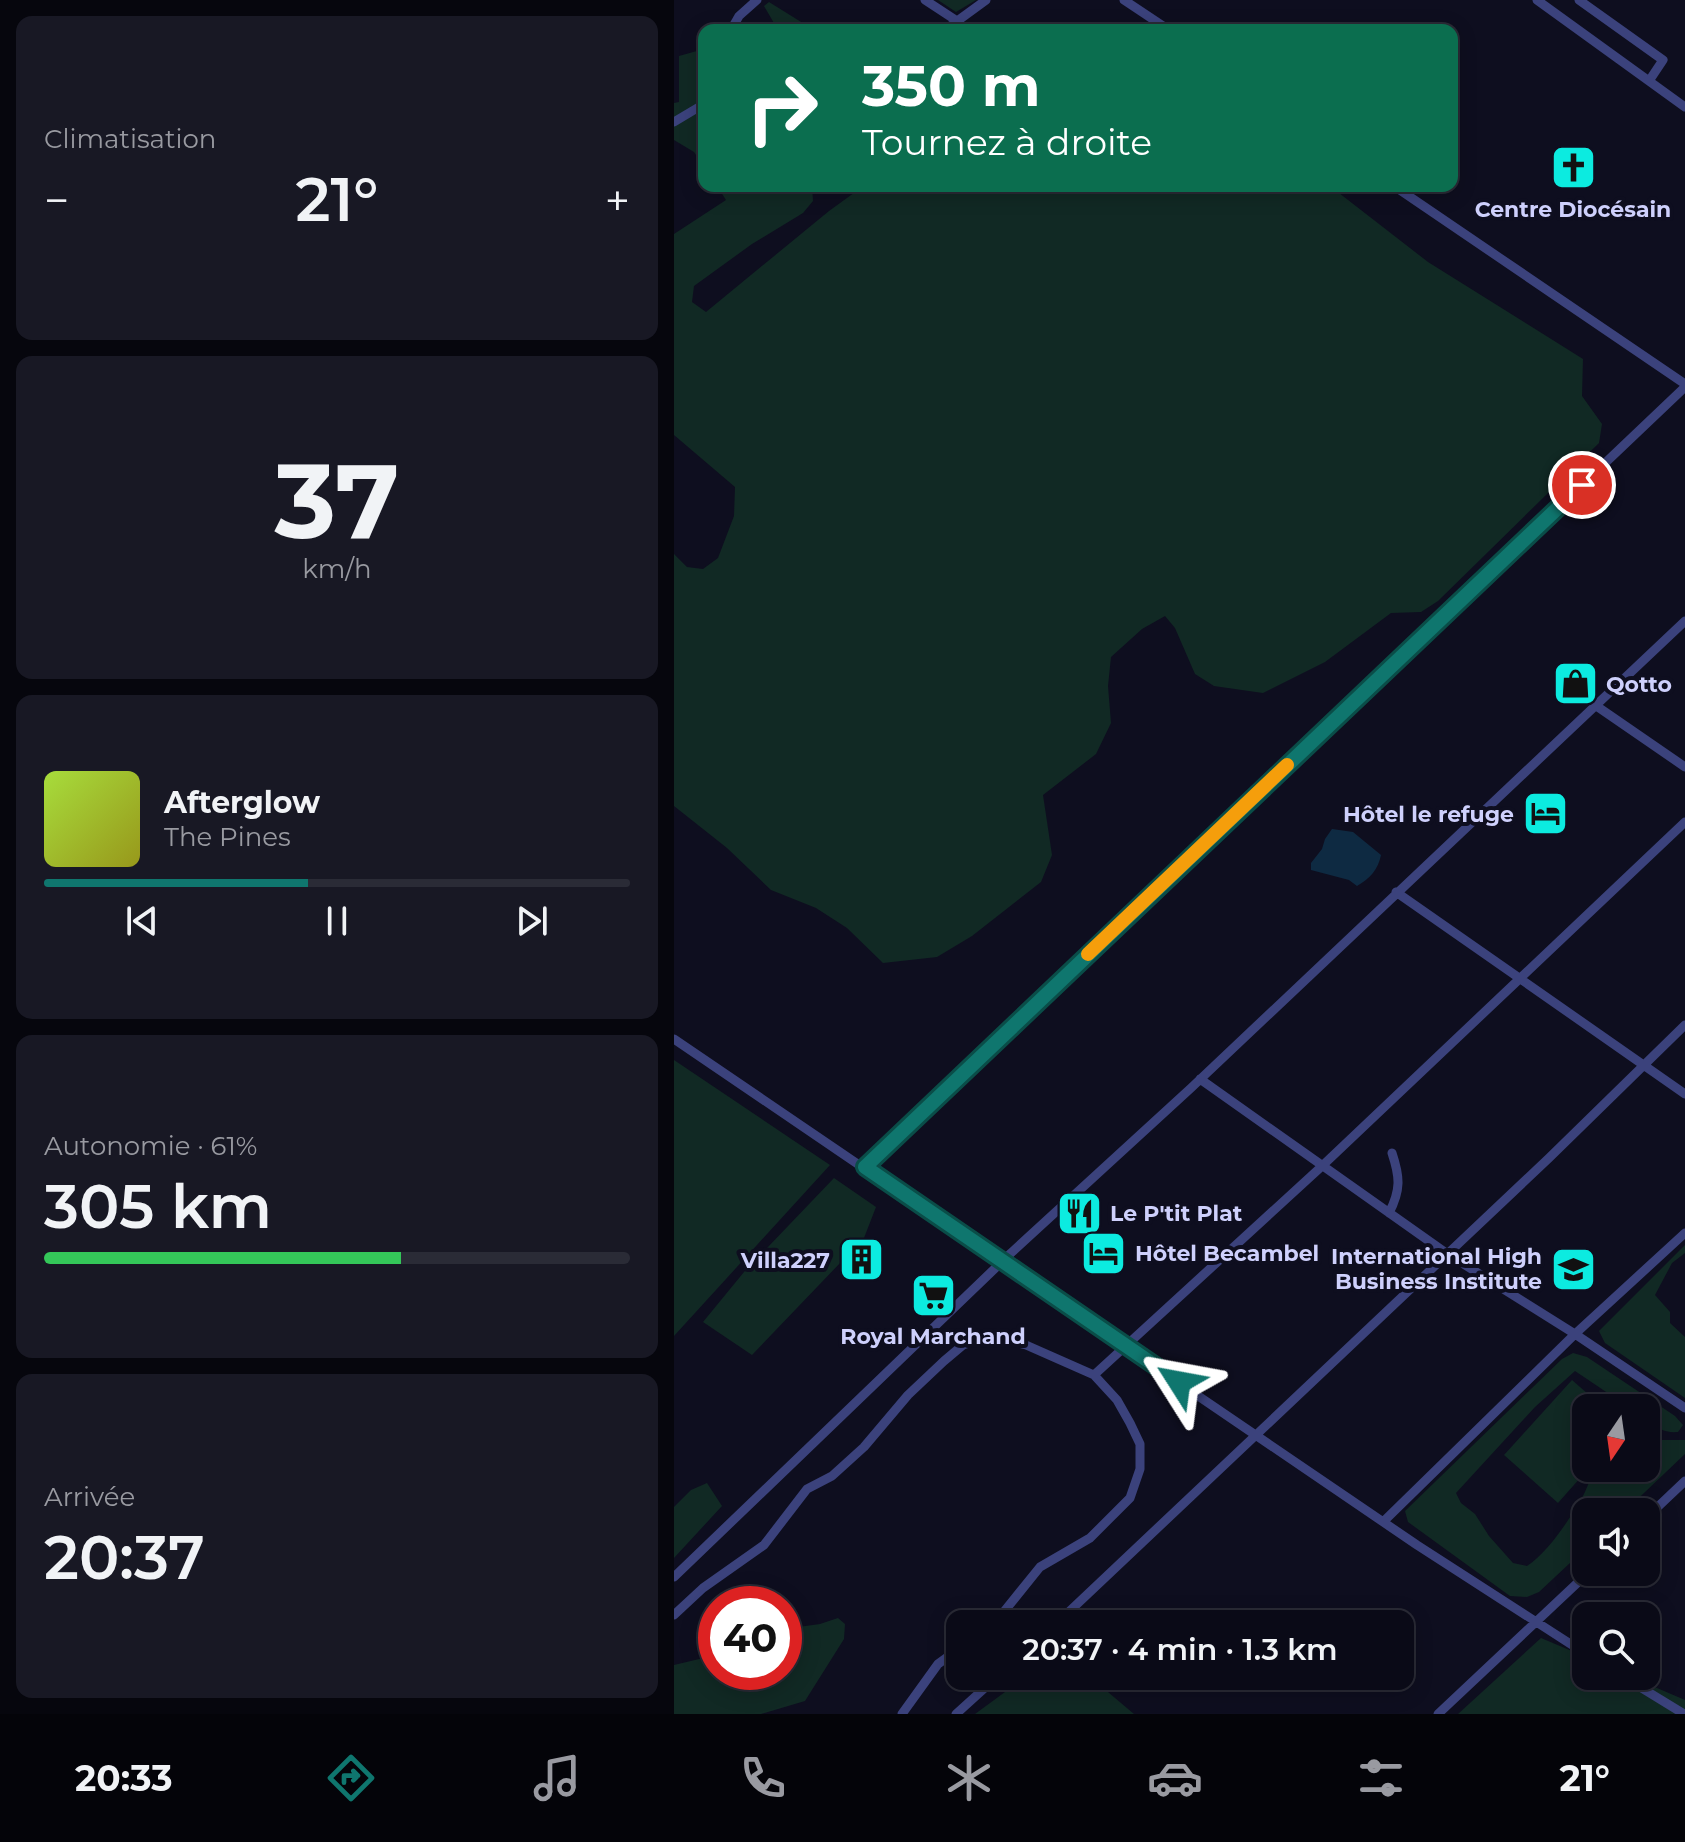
<!DOCTYPE html>
<html lang="fr">
<meta charset="utf-8">
<style>
body{margin:0;font-family:Montserrat,sans-serif;background:#181824;color:#f1f3f6;height:100vh;display:flex;flex-direction:column;font-size:30px;white-space:nowrap}
*{box-sizing:border-box;margin:0}
p{font-size:26px;color:#999aa1}
.icon{flex:none;width:44px;height:44px;fill:none;stroke:currentColor;stroke-width:2;stroke-linecap:round;stroke-linejoin:round}
.map{position:relative;flex:1;overflow:hidden}
.details{display:flex;flex-direction:column;gap:16px;padding:16px;background:#06060d;width:674px}
.details>*{flex:none}
.top-card{position:absolute;left:24px;top:24px;width:760px;height:168px;border-radius:16px;box-shadow:0 4px 20px #0003,0 0 0 2px #2a2b36;background:#0b6e4f;color:#fff;overflow:hidden}
.needle{width:52px;rotate:193deg}
.controls{position:absolute;left:898px;top:1394px;display:grid;gap:16px}
.controls a{display:grid;place-items:center;width:88px;height:88px;border-radius:16px;background:#0a0a17;box-shadow:0 4px 20px #0003,0 0 0 2px #2a2b36;font-size:40px}
.speed{position:absolute;left:24px;top:1586px;display:flex;gap:16px;font-size:40px;font-weight:700;text-align:center}
.speed>*{display:grid;place-content:center;width:104px;height:104px;border-radius:50%;background:#0a0a17;box-shadow:0 4px 20px #0003,0 0 0 2px #2a2b36;line-height:1}
.speed .limit{border:12px solid #d22;background:#fff;color:#111}
.pin{position:absolute;display:grid;place-items:center;width:68px;height:68px;color:#fff;margin:-34px;border:4px solid #fff;border-radius:50%;box-shadow:0 2px 8px #0007}
.me{position:absolute;width:88px;margin:-44px;rotate:304deg;stroke-linejoin:round;filter:drop-shadow(0 0 6px #0008)}
.turn{display:flex;align-items:center;gap:28px;height:168px;padding:0 32px;font-size:36px}
.turn .icon{width:104px;height:104px;stroke-width:2.5}
.turn b{display:block;font-size:56px;line-height:68px}
.big{font-size:60px;font-weight:600;line-height:1.1}
.details .widget{flex:1;display:flex;flex-direction:column;justify-content:center;gap:12px;min-width:0;padding:0 28px;border-radius:16px;background:#181824}
.details .dial{align-items:center;gap:0}
.dial b{font-size:104px;line-height:1}
.song{display:flex;align-items:center;gap:24px}
.cover{width:96px;height:96px;border-radius:12px;background:linear-gradient(135deg,hsl(80 70% 55%),hsl(60 70% 35%))}
.played{height:8px;border-radius:4px;background:linear-gradient(90deg,#0f766e 45%,#2a2b36 45%)}
.keys{display:flex;justify-content:space-around;direction:ltr}
.heat{display:flex;justify-content:space-between;align-items:center;font-size:44px;direction:ltr}
.charge{height:12px;border-radius:6px;background:linear-gradient(90deg,#34c759 61%,#2a2b36 0)}
.trip{position:absolute;left:272px;top:1610px;width:468px;height:80px;border-radius:16px;background:#0a0a17;box-shadow:0 4px 20px #0003,0 0 0 2px #2a2b36;font-weight:600;line-height:80px;text-align:center}
.tab-bar{display:flex;height:128px;justify-content:space-around;align-items:center;background:#040409;color:#999aa1}
.tab-bar .icon{width:56px;height:56px}
.tab-bar .selected{color:#0f766e}
.tab-bar b{font-size:36px;color:#f1f3f6}
main{display:flex;flex:1;min-height:0}
.map>svg:first-child{display:block}
</style>
<main>
<section class="details">
<div class="widget"><p>Climatisation</p>
<div class="heat"><a>−</a><b class="big">21°</b><a>+</a></div>
</div>
<div class="widget dial"><b>37</b><p>km/h</p></div>
<div class="widget">
<div class="song"><i class="cover"></i><div><b>Afterglow</b><p>The Pines</p></div></div>
<div class="played"></div>
<div class="keys"><svg class="icon" aria-label="previous" viewBox="0 0 24 24"><path d="M18 5L8 12l10 7zM5 5v14"/></svg><svg class="icon" aria-label="pause" viewBox="0 0 24 24"><path d="M8 5v14M16 5v14"/></svg><svg class="icon" aria-label="next" viewBox="0 0 24 24"><path d="M6 5l10 7-10 7zM19 5v14"/></svg></div>
</div>
<div class="widget"><p>Autonomie · 61%</p><b class="big">305 km</b><div class="charge"></div></div>
<div class="widget"><p>Arrivée</p><b class="big">20:37</b></div>
</section>
<div class="map">
<svg width="1011" height="1714" viewBox="0 0 1011 1714">
<rect width="100%" height="100%" fill="#0e0e1f"/>
<!-- green -->
<path fill="#112924" d="M 264,0 L 302,0 L 282,12 Z
M 95,2 L 140,30 L 104,30 L 90,6 Z
M 30,49 L 30,167 L 20,152 L 0,140 L 0,103 L 5,102 L 5,56 Z
M 43,186 L 138,186 L 139,201 L 129,213 L 78,244 L 20,286 L 18,302 L 32,312 L 155,211 L 184,190 L 184,186 L 656,186 L 754,262 L 909,359 L 908,396 L 928,424 L 925,443 L 764,601 L 747,612 L 717,613 L 651,662 L 589,693 L 540,686 L 521,674 L 501,628 L 491,616 L 468,629 L 437,657 L 434,686 L 437,723 L 422,754 L 369,795 L 378,855 L 367,882 L 298,936 L 263,957 L 209,963 L 173,928 L 142,908 L 97,890 L 53,848 L 0,806 L 0,554 L 13,567 L 29,569 L 44,558 L 60,516 L 61,487 L 0,435 L 0,234 L 52,200 Z
M 0,1060 L 156,1165 L 0,1336 Z
M 160,1178 L 202,1207 L 190,1238 L 78,1355 L 29,1322 L 70,1272 Z
M 1011,1245 L 1011,1253 L 998,1263 L 981,1295 L 996,1312 L 996,1323 L 1011,1337 L 1011,1398 L 931,1343 L 925,1331 Z
M 899,1353 L 913,1357 L 1001,1416 L 1009,1425 L 1004,1432 C 990,1433 983,1428 972,1420 L 972,1408 L 956,1408 L 901,1371 L 861,1407 L 782,1493 L 787,1503 L 801,1514 L 815,1536 L 839,1563 L 853,1566 C 874,1552 893,1523 906,1501 C 914,1490 914,1478 924,1468 L 972,1468 L 972,1440 L 1011,1440 L 1011,1454 L 950,1512 L 912,1512 L 912,1548 L 865,1592 L 853,1597 L 836,1596 L 734,1522 L 731,1511 L 888,1359 Z
M 898,1380 L 930,1408 L 912,1408 L 912,1468 L 915,1468 L 884,1503 L 830,1455 Z
M 33,1483 L 48,1506 L 0,1558 L 0,1507 L 17,1490 Z
M 164,1618 L 171,1624 L 170,1639 L 131,1701 L 87,1714 L 0,1714 L 0,1665 L 42,1655 L 42,1672 L 110,1672 L 110,1629 L 146,1624 Z
M 867,1638 L 912,1657 L 912,1676 L 955,1676 L 1011,1700 L 1011,1714 L 784,1714 Z
M 353,1676 L 415,1676 L 460,1714 L 301,1714 Z"/>
<!-- water -->
<path fill="#0e2a42" d="M 658,829 L 679,832 L 707,855 C 704,870 696,878 683,886 L 675,880 L 637,870 L 637,863 L 648,849 L 651,839 Z"/>
<g fill="none" stroke-linecap="round" stroke-linejoin="round">
<!-- minor -->
<path stroke="#3b427c" stroke-width="9" d="M 251,0 L 283,21
M 450,0 L 495,30
M 863,0 L 1011,107
M 905,0 L 989,60 L 975,81
M 57,30 L 65,16 L 83,0
M 271,30 L 312,0
M 0,122 L 30,104
M 720,186 L 1011,384
M 921,705 L 1011,767
M 722,892 L 1011,1094
M 0,1039 L 743,1545 L 912,1654
M 526,1079 L 772,1253 L 901,1334 L 1011,1408
M 191,1167 L 1011,387
M 715,1213 C 727,1190 726,1177 718,1153
M 420,1375 L 647,1167 L 1011,822
M 972,1518 L 1011,1481
M 710,1521 L 901,1334 L 1011,1233
M 0,1577 L 337,1253 L 517,1088 L 1011,621
M 0,1615 L 29,1588 L 90,1545 L 133,1489 L 158,1476 L 190,1447 L 234,1395 L 270,1361 L 289,1345 L 304,1340 L 319,1339 L 334,1340 L 352,1345 L 420,1375 L 443,1400 L 456,1423 L 466,1444 L 466,1469 L 456,1498 L 416,1538 L 366,1567 L 320,1624
M 382,1624 L 875,1158 L 1011,1025
M 948,1676 L 1010,1714
M 228,1714 L 264,1664 L 286,1648
M 282,1714 L 324,1676
M 764,1714 L 915,1572"/>
</g>
<g fill="none" stroke-linecap="round" stroke-linejoin="round">
<defs>
<path id="route" d="M 505,1382 L 191,1167 L 908,485"/>
</defs>
<!-- route casing -->
<use href="#route" stroke="#0a4d48" stroke-width="20"/>
<!-- route -->
<use href="#route" stroke="#0f766e" stroke-width="14"/>
<!-- slow -->
<path stroke="#f59e0b" stroke-width="14" d="M 414,954 L 613,765"/>
</g>
<!-- icons -->
<defs>
<symbol id="church-square" viewBox="-11 -11 22 22"><rect x="-9" y="-9" width="18" height="18" rx="4" fill="#0cebe0" stroke="#0e0e1f"/><path d="M-1.2-6h2.4v3.5h3.3v2.4h-3.3V6h-2.4V-.1h-3.3v-2.4h3.3Z" fill="#111"/></symbol>
<symbol id="shop-square" viewBox="-11 -11 22 22"><rect x="-9" y="-9" width="18" height="18" rx="4" fill="#0cebe0" stroke="#0e0e1f"/><path d="M-5-2.5h2.3a2.7 3.5 0 0 1 5.4 0H5L5.5 6h-11ZM-1.5-2.5h3a1.5 2.3 0 0 0-3 0Z" fill="#111"/></symbol>
<symbol id="hotel-square" viewBox="-11 -11 22 22"><rect x="-9" y="-9" width="18" height="18" rx="4" fill="#0cebe0" stroke="#0e0e1f"/><path d="M-6-4.5h1.5V1H6V5H4.5V3h-9V5H-6ZM-4 0a1.8 1.8 0 1 1 3.6 0ZM.5 0V-2.5h3Q6-2.5 6 0Z" fill="#111"/></symbol>
<symbol id="restaurant-square" viewBox="-11 -11 22 22"><rect x="-9" y="-9" width="18" height="18" rx="4" fill="#0cebe0" stroke="#0e0e1f"/><path d="M-5-6h1v4h1v-4h1v4h1v-4h1v5L-1.5 .5V6h-2V.5L-5-1ZM5-6V6H3V1.5H1.5Q1.5-4 5-6Z" fill="#111"/></symbol>
<symbol id="building-square" viewBox="-11 -11 22 22"><rect x="-9" y="-9" width="18" height="18" rx="4" fill="#0cebe0" stroke="#0e0e1f"/><path d="M-4-6H4V6H1V3H-1V6H-4ZM-2.5-4.3h1.7v1.8h-1.7ZM.8-4.3h1.7v1.8H.8ZM-2.5-1h1.7V.8h-1.7ZM.8-1h1.7V.8H.8Z" fill="#111"/></symbol>
<symbol id="university-square" viewBox="-11 -11 22 22"><rect x="-9" y="-9" width="18" height="18" rx="4" fill="#0cebe0" stroke="#0e0e1f"/><path d="M0-5L7-2L0 1L-7-2ZM-4 1L0 2.5L4 1V4Q0 6-4 4Z" fill="#111"/></symbol>
<symbol id="supermarket-square" viewBox="-11 -11 22 22"><rect x="-9" y="-9" width="18" height="18" rx="4" fill="#0cebe0" stroke="#0e0e1f"/><path d="M-6-5.5h2.5l.6 2H6L4.5 2H-2.5L-4.4-4H-6ZM-1.5 3.2a1.3 1.3 0 1 0 .1 0ZM3 3.2a1.3 1.3 0 1 0 .1 0Z" fill="#111"/></symbol>
</defs>
<g fill-rule="evenodd">
<use href="#church-square" x="874" y="142" width="51" height="51"/>
<use href="#shop-square" x="876" y="658" width="51" height="51"/>
<use href="#hotel-square" x="846" y="788" width="51" height="51"/>
<use href="#restaurant-square" x="380" y="1188" width="51" height="51"/>
<use href="#hotel-square" x="404" y="1228" width="51" height="51"/>
<use href="#building-square" x="162" y="1234" width="51" height="51"/>
<use href="#university-square" x="874" y="1244" width="51" height="51"/>
<use href="#supermarket-square" x="234" y="1270" width="51" height="51"/>
</g>
<g text-anchor="middle" dominant-baseline="central" stroke-width="8" stroke-linejoin="round" paint-order="stroke">
<!-- poi labels -->
<g font-size="22" font-weight="bold" fill="#ced0fc" stroke="#0e0e1f" text-anchor="start">
<text x="899" y="209" text-anchor="middle">Centre Diocésain</text>
<text x="932" y="684">Qotto</text>
<text x="840" y="814" text-anchor="end">Hôtel le refuge</text>
<text x="436" y="1213">Le P'tit Plat</text>
<text x="461" y="1253">Hôtel Becambel</text>
<text x="868" y="1256" text-anchor="end">International High<tspan x="868" dy="25">Business Institute</tspan></text>
<text x="156" y="1260" text-anchor="end">Villa227</text>
<text x="259" y="1336" text-anchor="middle">Royal Marchand</text>
</g>
</g>
</svg>
<div class="controls">
<a><svg class="needle" viewBox="-14 -14 28 28"><path d="M0-13l5 13h-10z" fill="#e53935"/><path d="M0 13l5-13h-10z" fill="#999aa1"/></svg></a>
<a><svg class="icon" aria-label="sound" viewBox="0 0 24 24"><path d="M4 9h4l5-4v14l-5-4H4zM17 9q2 3 0 6"/></svg></a>
<a><svg class="icon" aria-label="search" viewBox="0 0 24 24"><circle cx="10" cy="10" r="6"/><path d="M15 15l6 6"/></svg></a>
</div>
<div class="speed"><div class="limit">40</div></div>
<div class="pin" style="left:908px;top:485px;background:#d93025"><svg class="icon" aria-label="arrive" viewBox="0 0 24 24"><path d="M6 21V4h12l-3 4 3 4H6"/></svg></div>
<svg class="me" style="left:505px;top:1382px" viewBox="-20 -20 40 40"><path d="M0-17L14 15 0 8-14 15z" fill="#0f766e" stroke="#fff" stroke-width="4"/></svg>
<div class="trip">20:37 · 4 min · 1.3 km</div>
<div class="top-card">
<div class="turn"><svg class="icon" aria-label="right" viewBox="0 0 24 24"><path d="M7 20v-9h11M14 6l5 5-5 5"/></svg><div><b>350 m</b>Tournez à droite</div></div>
</div>
</div>
</main>
<nav class="tab-bar">
<b>20:33</b>
<svg class="icon selected" aria-label="directions" viewBox="0 0 24 24"><path d="M12 3l9 9-9 9-9-9zM9 14v-3h6M13 9l2 2-2 2"/></svg>
<svg class="icon" aria-label="music" viewBox="0 0 24 24"><path d="M9 18V5l10-2v13"/><circle cx="6" cy="18" r="3"/><circle cx="16" cy="16" r="3"/></svg>
<svg class="icon" aria-label="phone" viewBox="0 0 24 24"><path d="M5 4h4l2 5-3 2q2 4 5 5l2-3 5 2v4C11 20 4 13 5 4z"/></svg>
<svg class="icon" aria-label="climate" viewBox="0 0 24 24"><path d="M12 3v18M4 7l16 10M4 17L20 7"/></svg>
<svg class="icon" aria-label="car" viewBox="0 0 24 24"><path d="M5 17H2v-5l4-1 3-4h7l3 4 3 1v5h-3M9 17h6M6 11h13"/><circle cx="7" cy="17" r="2"/><circle cx="17" cy="17" r="2"/></svg>
<svg class="icon" aria-label="filters" viewBox="0 0 24 24"><path d="M4 7h16M4 17h16"/><circle cx="9" cy="7" r="2"/><circle cx="15" cy="17" r="2"/></svg>
<b>21°</b>
</nav>
